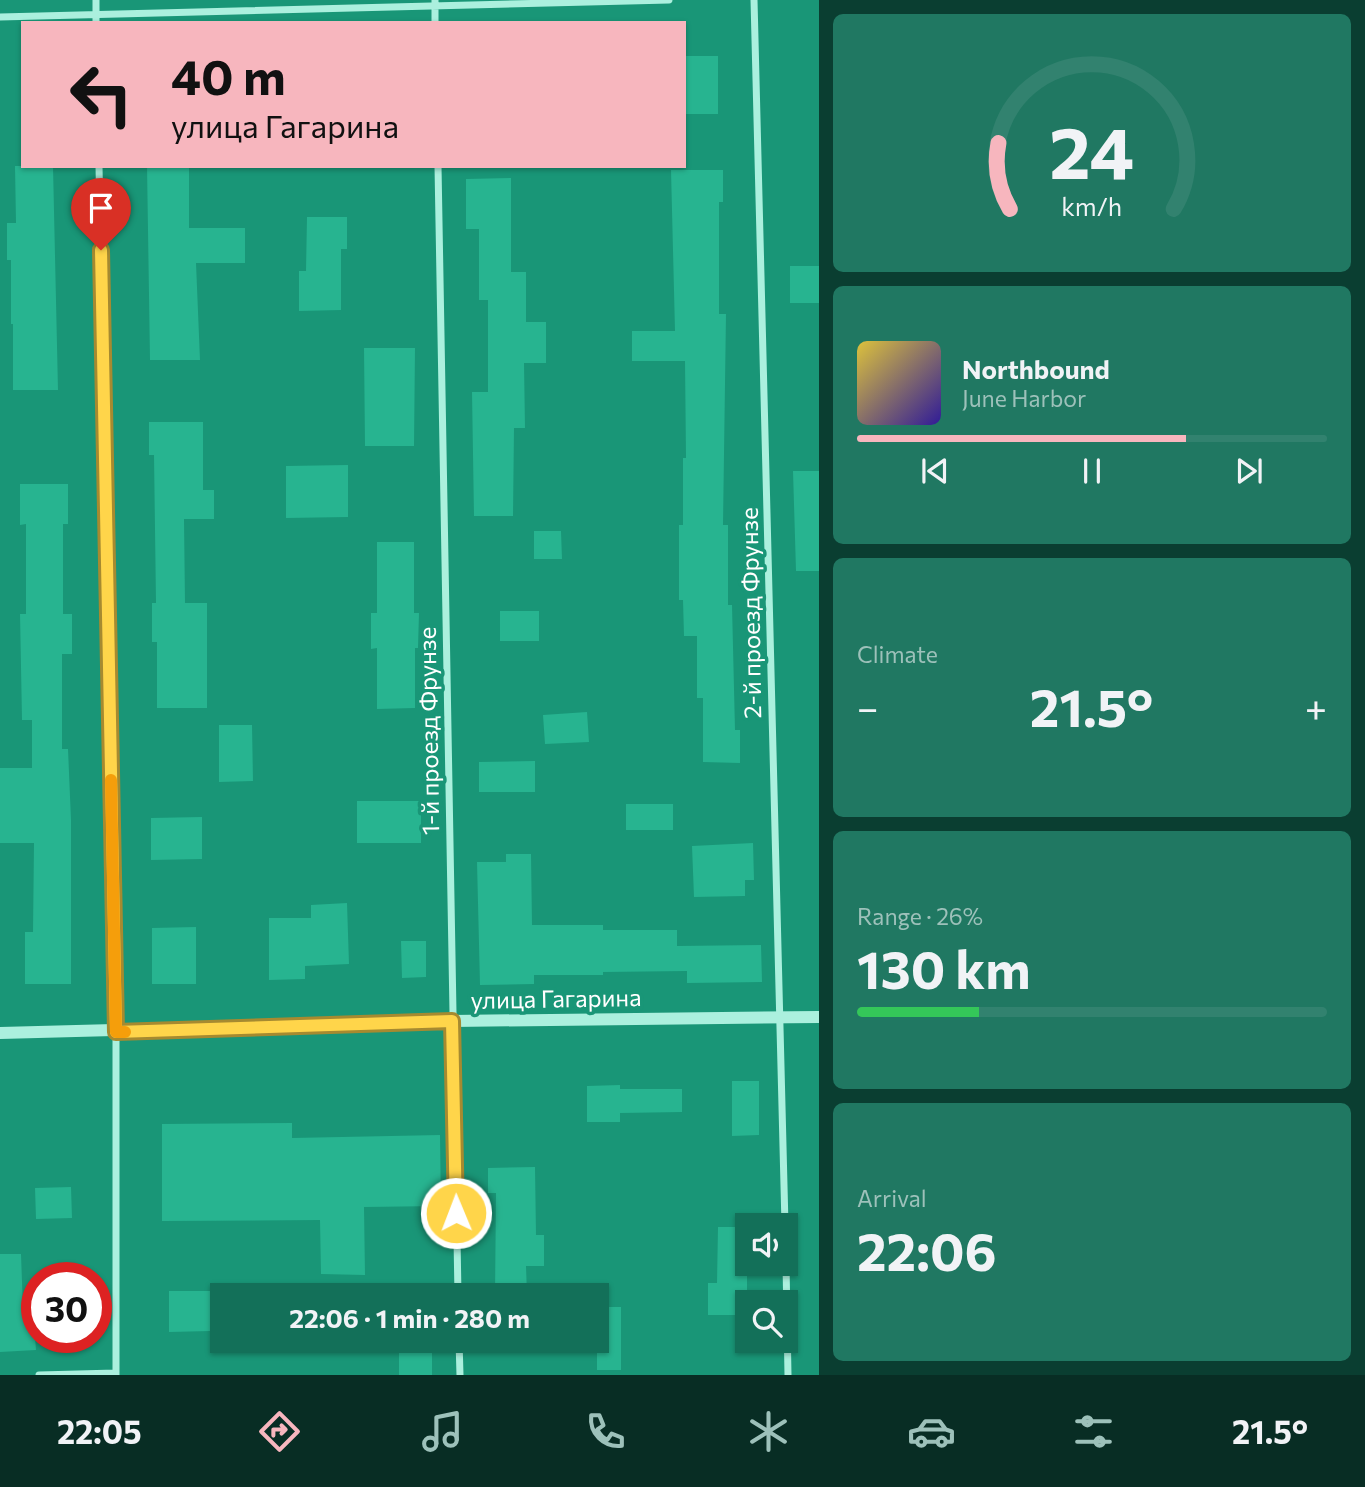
<!DOCTYPE html>
<meta charset="utf-8">
<style>
body{margin:0;font-family:Commissioner,sans-serif;background:#207862;color:#f1f3f6;height:100vh;display:flex;flex-direction:column;font-size:26px;white-space:nowrap}
*{box-sizing:border-box;margin:0}
p{font-size:23px;color:#9dc1ba}
.icon{flex:none;width:38px;height:38px;fill:none;stroke:currentColor;stroke-width:2;stroke-linecap:round;stroke-linejoin:round}
.map{position:relative;flex:1;overflow:hidden}
.sheet{display:flex;flex-direction:column;gap:14px;padding:14px;background:#0a3e31;width:546px}
.sheet>*{flex:none}
.banner{position:absolute;left:21px;top:21px;width:665px;height:147px;border-radius:0px;box-shadow:0 2px 5px #0004;background:#f7b6be;color:#111;overflow:hidden}
.tools{position:absolute;left:735px;top:1213px;display:grid;gap:14px}
.tools a{display:grid;place-items:center;width:63px;height:63px;border-radius:0px;background:#137059;box-shadow:0 2px 5px #0004;font-size:35px}
.speed{position:absolute;left:21px;top:1262px;display:flex;gap:14px;font-size:35px;font-weight:700;text-align:center}
.speed>*{display:grid;place-content:center;width:91px;height:91px;border-radius:50%;background:#137059;box-shadow:0 2px 5px #0004;line-height:1}
.speed .limit{border:10px solid #d22;background:#fff;color:#111}
.pin{position:absolute;display:grid;place-items:center;width:60px;height:60px;color:#fff;margin:-72px -30px;border-radius:50% 50% 50% 0;rotate:-45deg;box-shadow:0 0 7px #0007}
.pin .icon{rotate:45deg}
.me{position:absolute;width:77px;margin:-38px;rotate:359deg;stroke-linejoin:round;filter:drop-shadow(0 0 5px #0008)}
.turn{display:flex;align-items:center;gap:24px;height:147px;padding:0 35px;font-size:32px}
.turn .icon{width:91px;height:91px;stroke-width:2.5}
.turn b{display:block;font-size:49px;line-height:60px}
.big{font-size:52px;font-weight:700;line-height:1.1}
.sheet .tile{flex:1;display:flex;flex-direction:column;justify-content:center;gap:10px;min-width:0;padding:0 24px;border-radius:10px;background:#207862}
.sheet .dial{align-items:center;gap:0}
.dial svg{height:182px;overflow:visible;fill:none;stroke:#32826f;stroke-width:7;stroke-linecap:round;text-anchor:middle}
.dial text{fill:#f1f3f6;stroke:none}
.song{display:flex;align-items:center;gap:21px}
.cover{width:84px;height:84px;border-radius:10px;background:linear-gradient(135deg,hsl(50 70% 55%),hsl(250 70% 35%))}
.played{height:7px;border-radius:4px;background:linear-gradient(90deg,#f7b6be 70%,#32826f 70%)}
.keys{display:flex;justify-content:space-around;direction:ltr}
.heat{display:flex;justify-content:space-between;align-items:center;font-size:38px;direction:ltr}
.charge{height:10px;border-radius:5px;background:linear-gradient(90deg,#34c759 26%,#32826f 0)}
.trip{position:absolute;left:210px;top:1283px;width:399px;height:70px;border-radius:0px;background:#137059;box-shadow:0 2px 5px #0004;font-weight:700;line-height:70px;text-align:center}
.menu{display:flex;height:112px;justify-content:space-around;align-items:center;background:#082d24;color:#9dc1ba}
.menu .icon{width:49px;height:49px}
.menu .selected{color:#f7b6be}
.menu b{font-size:32px;color:#f1f3f6}
main{display:flex;flex:1;min-height:0}
.map>svg:first-child{display:block}
</style>
<main>
<div class="map">
<svg width="819" height="1375" viewBox="0 0 819 1375">
<rect width="100%" height="100%" fill="#199677"/>
<!-- building -->
<path fill="#27b490" d="M 684,56 L 718,56 L 718,114 L 684,114 Z
M 15,166 L 53,166 L 58,390 L 13,390 L 13,324 L 11,324 L 11,260 L 7,260 L 7,223 L 16,223 Z
M 147,166 L 189,166 L 189,228 L 245,228 L 245,263 L 196,263 L 200,360 L 150,360 Z
M 671,170 L 723,170 L 723,202 L 719,202 L 719,314 L 726,314 L 723,525 L 728,525 L 728,605 L 732,605 L 735,730 L 740,730 L 740,763 L 703,762 L 703,698 L 697,698 L 697,636 L 684,636 L 683,600 L 679,600 L 679,525 L 683,525 L 683,458 L 686,458 L 685,361 L 632,361 L 632,331 L 675,331 Z
M 511,178 L 511,272 L 526,272 L 526,322 L 546,322 L 546,363 L 524,363 L 525,428 L 514,428 L 513,516 L 474,516 L 472,392 L 488,392 L 488,300 L 479,300 L 479,229 L 466,229 L 466,179 Z
M 307,217 L 347,217 L 347,249 L 341,249 L 341,310 L 299,311 L 299,271 L 306,271 Z
M 790,266 L 819,266 L 819,303 L 790,303 Z
M 364,348 L 415,348 L 414,446 L 365,446 Z
M 149,422 L 203,422 L 203,490 L 214,490 L 214,519 L 184,519 L 185,603 L 207,603 L 207,708 L 157,708 L 157,642 L 152,642 L 152,603 L 156,603 L 154,455 L 149,455 Z
M 348,465 L 348,517 L 286,518 L 286,466 Z
M 793,471 L 819,471 L 819,571 L 796,571 Z
M 20,484 L 68,484 L 68,524 L 63,524 L 63,614 L 72,614 L 72,654 L 62,654 L 62,749 L 68,749 L 71,820 L 71,984 L 25,984 L 25,932 L 33,932 L 34,843 L 0,843 L 0,768 L 32,768 L 32,720 L 22,720 L 20,614 L 26,614 L 26,524 L 20,525 Z
M 534,531 L 561,531 L 562,559 L 534,559 Z
M 377,542 L 414,542 L 414,613 L 419,613 L 418,648 L 415,648 L 415,708 L 377,709 L 377,648 L 371,649 L 371,613 L 377,613 Z
M 500,611 L 539,611 L 539,641 L 500,641 Z
M 587,712 L 589,742 L 545,744 L 543,715 Z
M 219,725 L 252,725 L 253,781 L 219,782 Z
M 535,761 L 535,792 L 479,792 L 479,762 Z
M 357,801 L 421,801 L 421,843 L 357,843 Z
M 626,804 L 673,804 L 673,830 L 626,830 Z
M 202,817 L 202,859 L 151,860 L 151,818 Z
M 753,843 L 754,880 L 745,880 L 745,896 L 694,897 L 692,846 Z
M 506,854 L 531,854 L 532,925 L 603,925 L 603,930 L 677,930 L 677,946 L 761,945 L 762,982 L 687,983 L 687,971 L 603,972 L 603,975 L 534,975 L 534,984 L 480,985 L 477,862 L 506,862 Z
M 347,903 L 349,964 L 305,966 L 305,979 L 269,980 L 269,918 L 311,918 L 311,905 Z
M 196,927 L 196,984 L 152,984 L 152,928 Z
M 401,941 L 426,941 L 426,977 L 402,978 Z
M 732,1081 L 759,1081 L 759,1135 L 732,1136 Z
M 620,1085 L 620,1089 L 682,1089 L 682,1112 L 620,1113 L 620,1122 L 587,1122 L 587,1086 Z
M 292,1123 L 292,1138 L 440,1135 L 441,1206 L 364,1207 L 365,1275 L 321,1274 L 320,1220 L 162,1221 L 162,1124 Z
M 535,1167 L 536,1235 L 544,1235 L 544,1266 L 526,1266 L 527,1295 L 495,1295 L 496,1193 L 488,1193 L 488,1168 Z
M 71,1187 L 72,1218 L 36,1219 L 35,1188 Z
M 718,1227 L 747,1227 L 747,1315 L 708,1315 L 708,1283 L 717,1283 Z
M 0,1254 L 21,1254 L 23,1309 L 25,1323 L 34,1323 L 36,1350 L 0,1352 Z
M 169,1291 L 210,1291 L 210,1331 L 169,1332 Z
M 597,1307 L 621,1307 L 621,1370 L 597,1370 Z
M 399,1350 L 432,1350 L 432,1375 L 399,1375 Z"/>
<g fill="none" stroke-linecap="round" stroke-linejoin="round">
<!-- minor -->
<path stroke="#abf0de" stroke-width="7" d="M 96,0 L 96,23
M 435,0 L 435,23
M 754,0 L 785,1225
M 0,17 L 669,0
M 99,166 L 116,1032 L 116,1375
M 438,166 L 458,1295
M 786,1264 L 788,1375
M 459,1340 L 460,1375
M 39,1375 L 116,1373"/>
<!-- tertiary -->
<path stroke="#abf0de" stroke-width="12" d="M 0,1033 L 452,1021 L 819,1017"/>
</g>
<g fill="none" stroke-linecap="round" stroke-linejoin="round">
<defs>
<path id="route" d="M 101,250 L 116,1032 L 452,1021 L 456,1213"/>
</defs>
<!-- route casing -->
<use href="#route" stroke="#a68a30" stroke-width="18"/>
<!-- route -->
<use href="#route" stroke="#ffd54a" stroke-width="12"/>
<!-- slow -->
<path stroke="#f59e0b" stroke-width="12" d="M 111,780 L 116,1032 L 125,1032"/>
</g>
<g text-anchor="middle" dominant-baseline="central" stroke-width="7" stroke-linejoin="round" paint-order="stroke">
<!-- street labels -->
<g font-size="24" fill="#fff" stroke="#199677">
<text transform="translate(750 613) rotate(-91)">2-й проезд Фрунзе</text>
<text transform="translate(428 731) rotate(-91)">1-й проезд Фрунзе</text>
<text transform="translate(556 998) rotate(-1)">улица Гагарина</text>
</g>
</g>
</svg>
<div class="tools">
<a><svg class="icon" aria-label="sound" viewBox="0 0 24 24"><path d="M4 9h4l5-4v14l-5-4H4zM17 9q2 3 0 6"/></svg></a>
<a><svg class="icon" aria-label="search" viewBox="0 0 24 24"><circle cx="10" cy="10" r="6"/><path d="M15 15l6 6"/></svg></a>
</div>
<div class="speed"><div class="limit">30</div></div>
<div class="pin" style="left:101px;top:250px;background:#d93025"><svg class="icon" aria-label="arrive" viewBox="0 0 24 24"><path d="M6 21V4h12l-3 4 3 4H6"/></svg></div>
<svg class="me" style="left:456px;top:1213px" viewBox="-20 -20 40 40"><circle r="17" fill="#ffd54a" stroke="#fff" stroke-width="3"/><path d="M0-11L8 9 0 5-8 9z" fill="#fff"/></svg>
<div class="trip">22:06 · 1 min · 280 m</div>
<div class="banner">
<div class="turn"><svg class="icon" aria-label="left" viewBox="0 0 24 24"><path d="M17 20v-9H6M10 6l-5 5 5 5"/></svg><div><b>40 m</b>улица Гагарина</div></div>
</div>
</div>
<section class="sheet">
<div class="tile dial"><svg viewBox="0 0 100 80">
<path d="M14 69A42 42 0 1 1 86 69"/>
<path d="M14 69A42 42 0 0 1 9 40" stroke="#f7b6be"/>
<text x="50" y="56" font-size="32" font-weight="700">24</text>
<text x="50" y="72" font-size="11">km/h</text>
</svg></div>
<div class="tile">
<div class="song"><i class="cover"></i><div><b>Northbound</b><p>June Harbor</p></div></div>
<div class="played"></div>
<div class="keys"><svg class="icon" aria-label="previous" viewBox="0 0 24 24"><path d="M18 5L8 12l10 7zM5 5v14"/></svg><svg class="icon" aria-label="pause" viewBox="0 0 24 24"><path d="M8 5v14M16 5v14"/></svg><svg class="icon" aria-label="next" viewBox="0 0 24 24"><path d="M6 5l10 7-10 7zM19 5v14"/></svg></div>
</div>
<div class="tile"><p>Climate</p>
<div class="heat"><a>−</a><b class="big">21.5°</b><a>+</a></div>
</div>
<div class="tile"><p>Range · 26%</p><b class="big">130 km</b><div class="charge"></div></div>
<div class="tile"><p>Arrival</p><b class="big">22:06</b></div>
</section>
</main>
<nav class="menu">
<b>22:05</b>
<svg class="icon selected" aria-label="directions" viewBox="0 0 24 24"><path d="M12 3l9 9-9 9-9-9zM9 14v-3h6M13 9l2 2-2 2"/></svg>
<svg class="icon" aria-label="music" viewBox="0 0 24 24"><path d="M9 18V5l10-2v13"/><circle cx="6" cy="18" r="3"/><circle cx="16" cy="16" r="3"/></svg>
<svg class="icon" aria-label="phone" viewBox="0 0 24 24"><path d="M5 4h4l2 5-3 2q2 4 5 5l2-3 5 2v4C11 20 4 13 5 4z"/></svg>
<svg class="icon" aria-label="climate" viewBox="0 0 24 24"><path d="M12 3v18M4 7l16 10M4 17L20 7"/></svg>
<svg class="icon" aria-label="car" viewBox="0 0 24 24"><path d="M5 17H2v-5l4-1 3-4h7l3 4 3 1v5h-3M9 17h6M6 11h13"/><circle cx="7" cy="17" r="2"/><circle cx="17" cy="17" r="2"/></svg>
<svg class="icon" aria-label="filters" viewBox="0 0 24 24"><path d="M4 7h16M4 17h16"/><circle cx="9" cy="7" r="2"/><circle cx="15" cy="17" r="2"/></svg>
<b>21.5°</b>
</nav>
